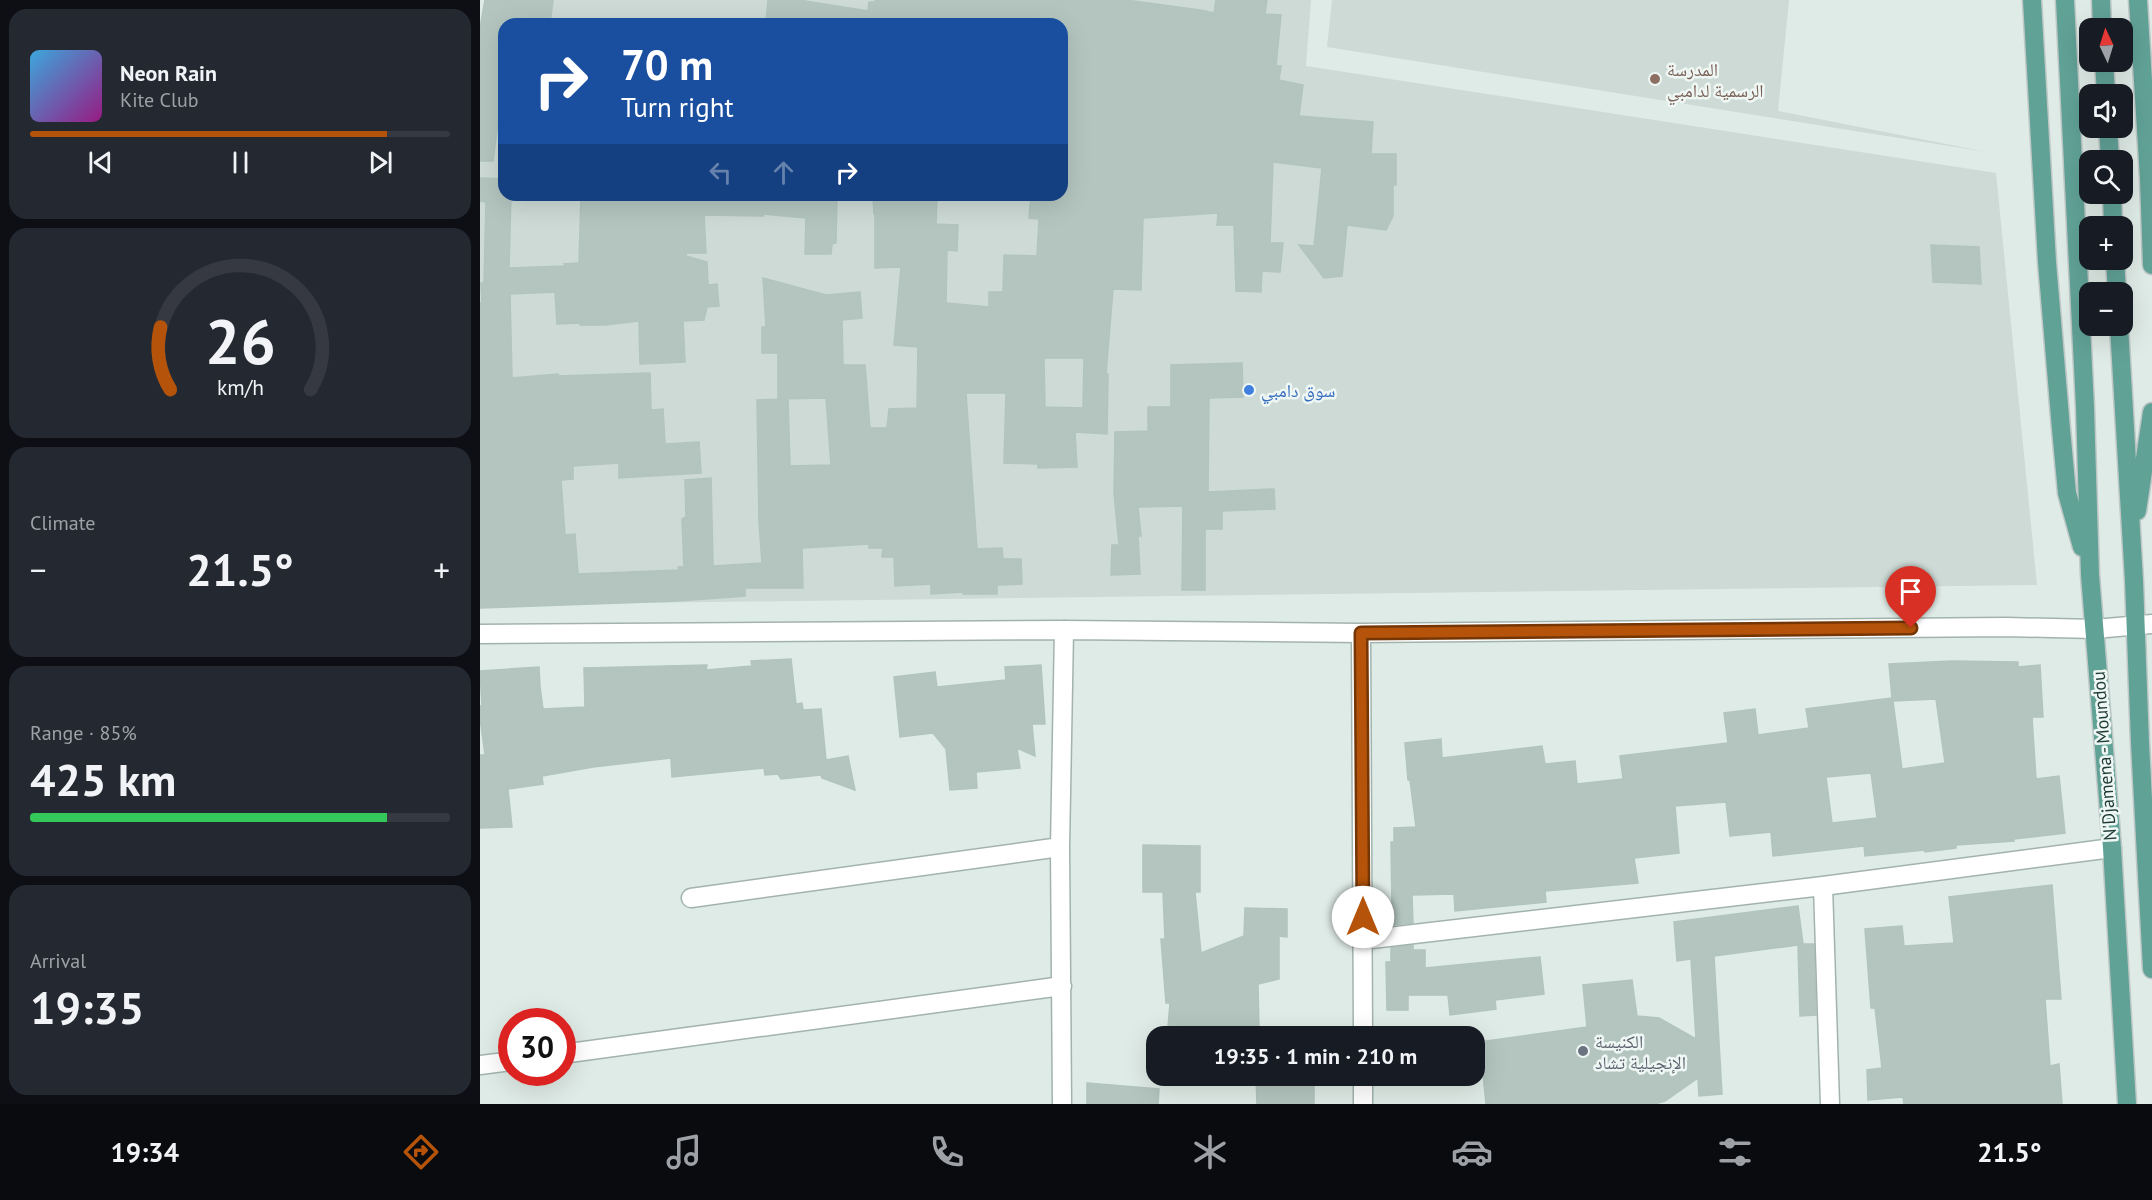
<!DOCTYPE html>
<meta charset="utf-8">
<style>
body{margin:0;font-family:"PT Sans","Noto Naskh Arabic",sans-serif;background:#242831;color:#f1f3f6;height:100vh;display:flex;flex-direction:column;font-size:22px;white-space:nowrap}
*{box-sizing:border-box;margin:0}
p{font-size:20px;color:#9ea1a6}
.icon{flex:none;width:33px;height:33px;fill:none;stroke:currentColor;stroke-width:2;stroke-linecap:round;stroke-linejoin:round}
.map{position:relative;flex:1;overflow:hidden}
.panel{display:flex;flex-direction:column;gap:9px;padding:9px;background:#0d0f14;width:480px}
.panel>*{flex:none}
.banner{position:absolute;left:18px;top:18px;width:570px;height:183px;border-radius:18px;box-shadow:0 6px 24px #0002;background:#1a4fa0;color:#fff;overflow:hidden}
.needle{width:39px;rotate:356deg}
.tools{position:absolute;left:1599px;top:18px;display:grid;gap:12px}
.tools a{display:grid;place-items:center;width:54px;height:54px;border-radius:12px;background:#171b24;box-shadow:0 6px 24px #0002;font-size:30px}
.speed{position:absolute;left:18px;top:1008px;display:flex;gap:12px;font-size:30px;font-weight:700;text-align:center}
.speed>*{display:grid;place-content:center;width:78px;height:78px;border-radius:50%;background:#171b24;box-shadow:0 6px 24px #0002;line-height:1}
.speed .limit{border:9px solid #d22;background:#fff;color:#111}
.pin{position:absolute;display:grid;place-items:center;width:51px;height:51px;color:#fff;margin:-62px -26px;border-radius:50% 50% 50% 0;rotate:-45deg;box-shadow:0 0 6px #0007}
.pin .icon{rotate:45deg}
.me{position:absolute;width:66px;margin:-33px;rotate:0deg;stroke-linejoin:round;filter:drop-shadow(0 0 4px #0008)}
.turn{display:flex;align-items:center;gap:21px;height:126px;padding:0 24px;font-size:27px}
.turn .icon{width:78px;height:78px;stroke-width:2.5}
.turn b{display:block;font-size:42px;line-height:51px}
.lanes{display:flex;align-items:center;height:57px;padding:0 24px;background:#0003;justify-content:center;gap:30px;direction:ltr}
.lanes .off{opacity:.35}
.big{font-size:45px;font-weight:800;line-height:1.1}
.panel .tile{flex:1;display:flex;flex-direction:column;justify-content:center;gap:9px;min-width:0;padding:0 21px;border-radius:18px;background:#242831}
.panel .dial{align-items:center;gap:0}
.dial svg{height:156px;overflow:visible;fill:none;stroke:#363941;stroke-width:7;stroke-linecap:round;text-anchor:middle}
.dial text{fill:#f1f3f6;stroke:none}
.song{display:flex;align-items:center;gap:18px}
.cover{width:72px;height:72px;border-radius:9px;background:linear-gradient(135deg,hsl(200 70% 55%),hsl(310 70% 35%))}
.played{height:6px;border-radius:3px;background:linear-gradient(90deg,#b45309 85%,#363941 85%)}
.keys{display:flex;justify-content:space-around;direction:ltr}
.heat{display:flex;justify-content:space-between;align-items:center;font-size:33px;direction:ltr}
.charge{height:9px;border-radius:4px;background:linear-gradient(90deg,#34c759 85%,#363941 0)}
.trip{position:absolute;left:666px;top:1026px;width:339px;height:60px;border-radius:18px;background:#171b24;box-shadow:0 6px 24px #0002;font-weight:800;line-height:60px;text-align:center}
.tabs{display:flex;height:96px;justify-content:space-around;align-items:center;background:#090b0e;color:#9ea1a6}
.tabs .icon{width:42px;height:42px}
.tabs .current{color:#b45309}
.tabs b{font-size:27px;color:#f1f3f6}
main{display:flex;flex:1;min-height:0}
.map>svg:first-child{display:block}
</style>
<main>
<section class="panel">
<div class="tile">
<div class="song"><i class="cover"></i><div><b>Neon Rain</b><p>Kite Club</p></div></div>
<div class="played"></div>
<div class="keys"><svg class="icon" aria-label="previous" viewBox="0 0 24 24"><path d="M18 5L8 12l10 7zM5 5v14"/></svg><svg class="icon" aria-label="pause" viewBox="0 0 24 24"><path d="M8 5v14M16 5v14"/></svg><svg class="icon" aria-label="next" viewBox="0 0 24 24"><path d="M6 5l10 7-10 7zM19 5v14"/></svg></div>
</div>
<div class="tile dial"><svg viewBox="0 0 100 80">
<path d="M14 69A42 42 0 1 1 86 69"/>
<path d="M14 69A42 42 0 0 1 9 37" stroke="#b45309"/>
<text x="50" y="56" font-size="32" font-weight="700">26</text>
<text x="50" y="72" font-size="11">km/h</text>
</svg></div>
<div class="tile"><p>Climate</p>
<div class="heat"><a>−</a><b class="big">21.5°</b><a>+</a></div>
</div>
<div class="tile"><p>Range · 85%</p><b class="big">425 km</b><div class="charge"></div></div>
<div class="tile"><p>Arrival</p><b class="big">19:35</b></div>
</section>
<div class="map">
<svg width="1672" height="1104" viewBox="0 0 1672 1104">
<rect width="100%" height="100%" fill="#dfebe6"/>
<!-- built -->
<path fill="#cddad5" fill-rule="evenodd" d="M 12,0 L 831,0 L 826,66 L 1516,173 L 1557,585 L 0,605 L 0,70 ZM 24,24 L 582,24 L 582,195 L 24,195 Z
M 852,0 L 1309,0 L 1298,111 L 1507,152 L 847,47 Z"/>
<!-- building -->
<path fill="#b4c5bf" stroke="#b1c4be" stroke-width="1.5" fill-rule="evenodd" d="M 5,0 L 73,0 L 70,24 L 35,22 L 35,24 L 24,24 L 24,91 L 22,90 L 13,161 L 0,161 L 0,28 Z
M 288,0 L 319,0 L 388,11 L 389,2 L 395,2 L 395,0 L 646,0 L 720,10 L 734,13 L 736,0 L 787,0 L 785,14 L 801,15 L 796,66 L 801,66 L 799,80 L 823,85 L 819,116 L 893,122 L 891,154 L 916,154 L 916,185 L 913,185 L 913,216 L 906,230 L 867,225 L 862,276 L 844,278 L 819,245 L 834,246 L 842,168 L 793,162 L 790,243 L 803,243 L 800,272 L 782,271 L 781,292 L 756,291 L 754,225 L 737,225 L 738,213 L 663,218 L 661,290 L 633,289 L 626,374 L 628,374 L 627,434 L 595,432 L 597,467 L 558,468 L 558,464 L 524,463 L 526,393 L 486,393 L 497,549 L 522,548 L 523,559 L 541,559 L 542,584 L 517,585 L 517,594 L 483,594 L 483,592 L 451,594 L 451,584 L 415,586 L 414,557 L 402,557 L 403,548 L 389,548 L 389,544 L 322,548 L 323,588 L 265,588 L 265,596 L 197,601 L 0,608 L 0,303 L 2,302 L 1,283 L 4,283 L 6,202 L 0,201 L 0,178 L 24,179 L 24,195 L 31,195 L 29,268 L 85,266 L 84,264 L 99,263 L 101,195 L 357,195 L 356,243 L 352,244 L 351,254 L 325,254 L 326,218 L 283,214 L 283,216 L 224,215 L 226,253 L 206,253 L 206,256 L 227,262 L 228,285 L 237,284 L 239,306 L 227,307 L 224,320 L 203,321 L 205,362 L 160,364 L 159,321 L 125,325 L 100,325 L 100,323 L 77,324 L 75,292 L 30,294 L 32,378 L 78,374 L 78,376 L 170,373 L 171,410 L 183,409 L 185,444 L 219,442 L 221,473 L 139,478 L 139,463 L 93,466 L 93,479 L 81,480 L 85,535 L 95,534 L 98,574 L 199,570 L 198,567 L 204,567 L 202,519 L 206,517 L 205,480 L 231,478 L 233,566 L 282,563 L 279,522 L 277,400 L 308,399 L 310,466 L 351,465 L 346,398 L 298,399 L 298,353 L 282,353 L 282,327 L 286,327 L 283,278 L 346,295 L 380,292 L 382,318 L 362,320 L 363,365 L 385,365 L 390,428 L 407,428 L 409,409 L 437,408 L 438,347 L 414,345 L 421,267 L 395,268 L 395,214 L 394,214 L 393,195 L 457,195 L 456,224 L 478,225 L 477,251 L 467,250 L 466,303 L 509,307 L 509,292 L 523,292 L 524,255 L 557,256 L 559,219 L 549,218 L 551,195 L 582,195 L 582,189 L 586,189 L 588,148 L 582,149 L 582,24 L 297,24 L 286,23 ZM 564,358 L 604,358 L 603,408 L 565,407 Z
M 1451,245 L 1499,247 L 1501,284 L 1453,282 Z
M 762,363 L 763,397 L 729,398 L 728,492 L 794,489 L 795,509 L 742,511 L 742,529 L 725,529 L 725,590 L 702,590 L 703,506 L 658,507 L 661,536 L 658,536 L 660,574 L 631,575 L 632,545 L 639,545 L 634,493 L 635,432 L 668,431 L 668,407 L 691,407 L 691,365 Z
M 311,659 L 316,704 L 322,703 L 323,710 L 341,709 L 346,760 L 368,756 L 375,790 L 342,778 L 341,775 L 301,779 L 298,774 L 285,775 L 284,768 L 192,777 L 191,758 L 113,767 L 62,776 L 63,784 L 28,789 L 32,827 L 0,828 L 0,755 L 5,755 L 0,718 L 0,706 L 2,706 L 0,671 L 59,667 L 60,687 L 63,709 L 105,707 L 104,668 L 227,665 L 226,670 L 272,666 L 271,661 Z
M 1472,661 L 1538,662 L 1538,667 L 1560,665 L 1563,717 L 1552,717 L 1556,779 L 1579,776 L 1585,833 L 1534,839 L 1534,841 L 1476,845 L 1476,848 L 1445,852 L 1445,850 L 1385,856 L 1384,846 L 1293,856 L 1291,832 L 1250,836 L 1246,802 L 1195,806 L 1199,853 L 1154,858 L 1158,883 L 1065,891 L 1066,902 L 975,911 L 974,894 L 932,895 L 933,923 L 911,925 L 911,908 L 912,908 L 911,842 L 914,842 L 914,828 L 936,827 L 930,780 L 928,780 L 925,743 L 961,739 L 962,758 L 1062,746 L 1065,764 L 1095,761 L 1097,784 L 1143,779 L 1140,756 L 1248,743 L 1244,713 L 1275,709 L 1278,735 L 1329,728 L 1326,709 L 1412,698 L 1409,664 ZM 1456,699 L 1465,763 L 1422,769 L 1413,701 ZM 1391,773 L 1397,818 L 1352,823 L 1346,777 Z
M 561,665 L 565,724 L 552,724 L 555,756 L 537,748 L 540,768 L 496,772 L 497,788 L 470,790 L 466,749 L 453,733 L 420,737 L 414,677 L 455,672 L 457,687 L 526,680 L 525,667 Z
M 663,845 L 720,846 L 720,892 L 715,892 L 721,953 L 764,936 L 765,908 L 807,909 L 807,937 L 799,936 L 799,979 L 778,984 L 779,1032 L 688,1027 L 690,1003 L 686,1003 L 681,939 L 685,939 L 683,892 L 663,892 Z
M 1572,885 L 1581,999 L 1565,999 L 1570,1066 L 1579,1064 L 1582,1104 L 1424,1104 L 1423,1097 L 1388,1100 L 1387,1070 L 1402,1068 L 1395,1008 L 1391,1008 L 1385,929 L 1422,926 L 1424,946 L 1474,943 L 1469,897 Z
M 1318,906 L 1323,944 L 1334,944 L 1336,1015 L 1320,1016 L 1318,945 L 1234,956 L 1242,1094 L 1219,1096 L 1218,1078 L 1185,1101 L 1175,1104 L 1006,1104 L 1000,1042 L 1107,1027 L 1103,985 L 1152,980 L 1157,1016 L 1179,1018 L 1216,1039 L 1211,959 L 1197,961 L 1194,922 Z
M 933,945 L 933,950 L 945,950 L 945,968 L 1060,957 L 1064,994 L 1015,1000 L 1016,1009 L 970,1015 L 968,995 L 928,995 L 928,1010 L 907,1010 L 906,962 L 911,962 L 911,948 Z
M 776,1076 L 834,1076 L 834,1104 L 777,1104 Z
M 607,1083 L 679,1089 L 678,1104 L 607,1104 Z"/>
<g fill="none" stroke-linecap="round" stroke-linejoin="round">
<defs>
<path id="minor" d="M 881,633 L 883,1036
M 0,634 L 584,630 L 881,633 L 1526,627 L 1615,629 L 1672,624
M 1343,886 L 1350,1104
M 211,898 L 580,847
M 883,940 L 1343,886 L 1632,848
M 82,1054 L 582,986
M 0,1065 L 32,1061
M 582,1104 L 580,847 L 584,630
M 883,1104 L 883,1076"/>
<path id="major" d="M 1552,0 L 1567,262 L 1581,429 L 1587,493 L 1602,547
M 1585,0 L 1605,407 L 1610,575 L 1632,848 L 1647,1104
M 1621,0 L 1622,28
M 1658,0 L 1669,178 L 1672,265
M 1624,62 L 1626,94
M 1628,128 L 1630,160
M 1632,194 L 1633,226
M 1635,260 L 1637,292
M 1639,326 L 1654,581 L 1660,743 L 1672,969
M 1657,511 L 1672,412"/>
</defs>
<!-- minor casing -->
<use href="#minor" stroke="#a2b3ae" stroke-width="21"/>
<!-- major casing -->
<use href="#major" stroke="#c0c8c7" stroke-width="21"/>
<!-- minor -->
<use href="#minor" stroke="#fff" stroke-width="18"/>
<!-- major -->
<use href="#major" stroke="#61a297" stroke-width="18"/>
</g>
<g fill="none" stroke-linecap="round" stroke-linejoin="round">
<defs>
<path id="route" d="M 883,917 L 881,633 L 1431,628"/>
</defs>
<!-- route casing -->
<use href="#route" stroke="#753606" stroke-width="15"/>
<!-- route -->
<use href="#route" stroke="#b45309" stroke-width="10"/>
</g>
<!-- markers -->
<circle fill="#8d6e63" stroke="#eff7f4" stroke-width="2" cx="1175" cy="79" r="6"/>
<circle fill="#3f7fe0" stroke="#eff7f4" stroke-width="2" cx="769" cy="390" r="6"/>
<circle fill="#6b7280" stroke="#eff7f4" stroke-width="2" cx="1103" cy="1051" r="6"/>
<g text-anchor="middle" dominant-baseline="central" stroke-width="5" stroke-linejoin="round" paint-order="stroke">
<!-- education labels -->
<g font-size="18" fill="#785e54" stroke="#eff7f4" text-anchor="start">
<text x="1187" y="69">المدرسة<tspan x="1187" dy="21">الرسمية لدامبي</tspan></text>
</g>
<!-- shop labels -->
<g font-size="18" fill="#366cbe" stroke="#eff7f4" text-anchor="start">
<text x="781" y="390">سوق دامبي</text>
</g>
<!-- street labels -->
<g font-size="18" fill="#1f3b36" stroke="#eff7f4">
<text transform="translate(1624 756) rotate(-94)">N'Djamena - Moundou</text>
</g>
<!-- worship labels -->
<g font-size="18" fill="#5b616d" stroke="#eff7f4" text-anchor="start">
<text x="1115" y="1041">الكنيسة<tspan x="1115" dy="21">الإنجيلية تشاد</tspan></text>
</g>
</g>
</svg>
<div class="tools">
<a><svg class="needle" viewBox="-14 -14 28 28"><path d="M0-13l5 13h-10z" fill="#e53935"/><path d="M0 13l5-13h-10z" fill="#9ea1a6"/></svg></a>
<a><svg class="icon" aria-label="sound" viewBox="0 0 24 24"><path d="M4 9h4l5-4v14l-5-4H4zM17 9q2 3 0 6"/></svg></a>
<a><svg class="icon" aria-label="search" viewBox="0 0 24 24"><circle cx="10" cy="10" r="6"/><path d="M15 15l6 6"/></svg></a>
<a>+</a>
<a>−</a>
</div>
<div class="speed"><div class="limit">30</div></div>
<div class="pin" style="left:1431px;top:628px;background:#d93025"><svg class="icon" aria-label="arrive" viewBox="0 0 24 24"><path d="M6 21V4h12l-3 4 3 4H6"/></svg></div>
<svg class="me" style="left:883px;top:917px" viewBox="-20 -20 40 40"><circle r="19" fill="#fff"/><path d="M0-13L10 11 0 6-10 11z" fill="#b45309"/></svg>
<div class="trip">19:35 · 1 min · 210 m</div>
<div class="banner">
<div class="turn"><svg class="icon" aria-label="right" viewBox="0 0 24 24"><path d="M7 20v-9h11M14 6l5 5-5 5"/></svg><div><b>70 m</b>Turn right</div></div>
<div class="lanes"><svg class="icon off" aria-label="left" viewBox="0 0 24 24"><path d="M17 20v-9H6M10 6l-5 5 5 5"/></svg><svg class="icon off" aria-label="ahead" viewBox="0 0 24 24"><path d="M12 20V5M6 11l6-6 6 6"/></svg><svg class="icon" aria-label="right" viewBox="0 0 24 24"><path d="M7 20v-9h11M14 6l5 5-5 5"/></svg></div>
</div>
</div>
</main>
<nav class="tabs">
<b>19:34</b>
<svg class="icon current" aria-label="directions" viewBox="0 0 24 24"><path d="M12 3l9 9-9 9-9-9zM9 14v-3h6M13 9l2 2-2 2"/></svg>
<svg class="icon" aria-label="music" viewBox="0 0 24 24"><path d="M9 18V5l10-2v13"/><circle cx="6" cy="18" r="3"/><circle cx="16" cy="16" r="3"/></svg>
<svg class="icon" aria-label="phone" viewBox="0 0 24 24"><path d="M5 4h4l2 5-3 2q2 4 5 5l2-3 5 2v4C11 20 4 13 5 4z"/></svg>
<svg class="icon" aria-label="climate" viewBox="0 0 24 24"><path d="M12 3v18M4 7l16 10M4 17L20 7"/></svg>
<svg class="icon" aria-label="car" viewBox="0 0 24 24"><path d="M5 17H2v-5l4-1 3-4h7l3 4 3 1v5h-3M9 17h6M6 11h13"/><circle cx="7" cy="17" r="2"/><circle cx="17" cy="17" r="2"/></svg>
<svg class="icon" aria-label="filters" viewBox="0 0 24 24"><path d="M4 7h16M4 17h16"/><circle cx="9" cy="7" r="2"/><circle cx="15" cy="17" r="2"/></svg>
<b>21.5°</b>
</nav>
